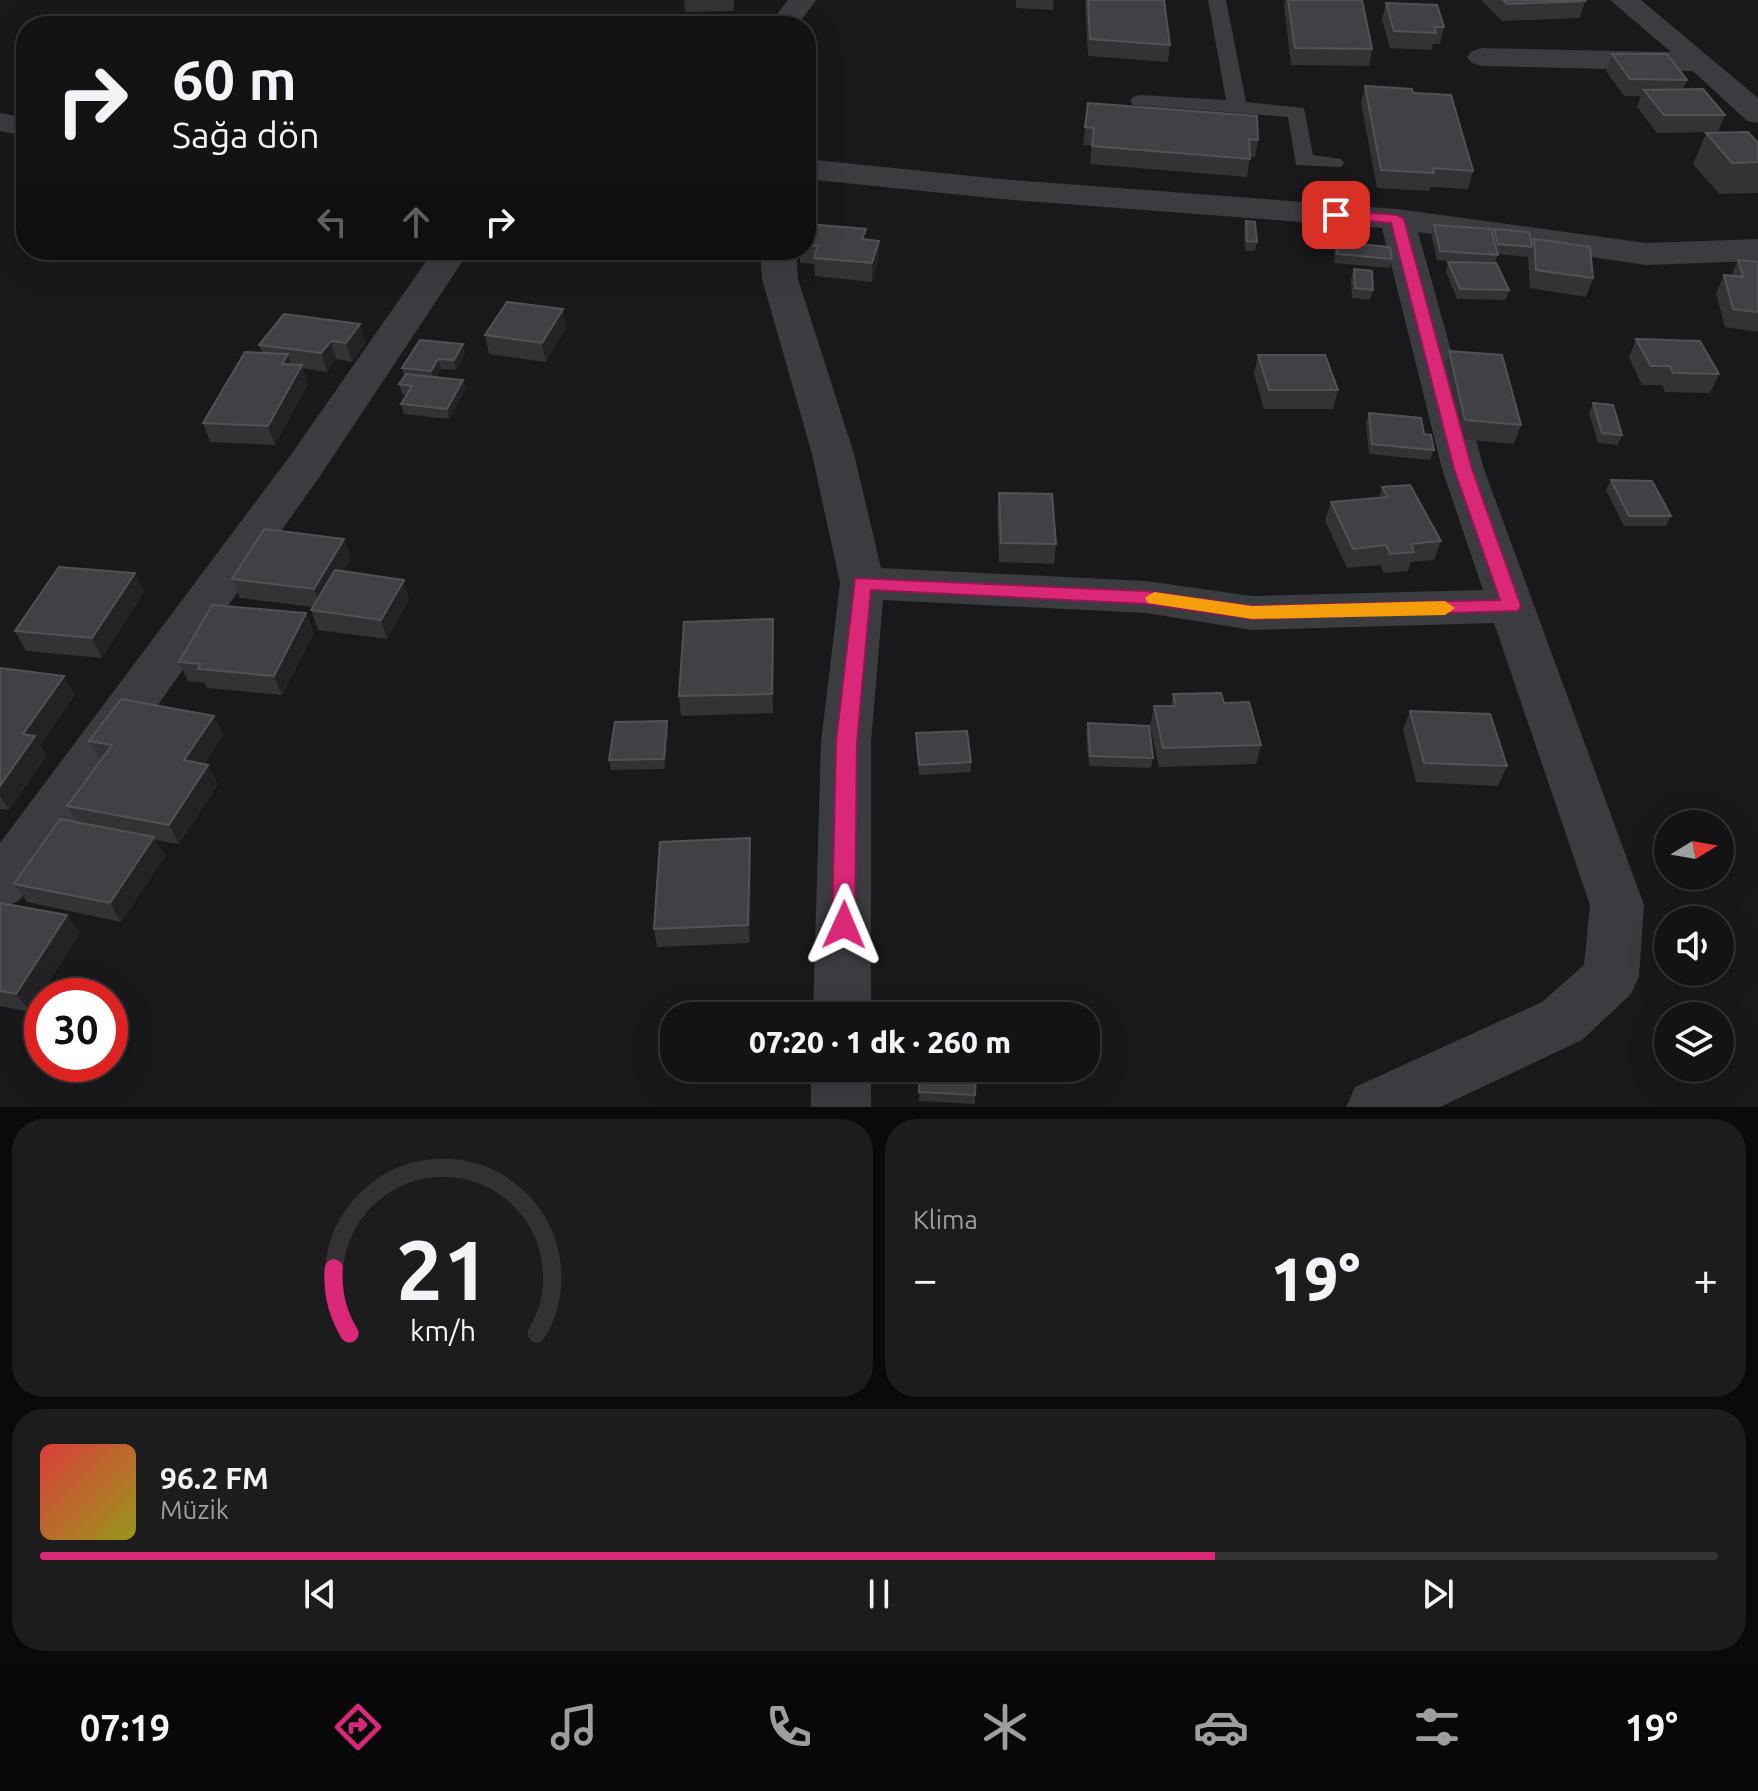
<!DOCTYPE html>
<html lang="tr">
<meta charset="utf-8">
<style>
body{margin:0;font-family:Ubuntu,sans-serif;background:#1c1c1d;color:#f1f3f6;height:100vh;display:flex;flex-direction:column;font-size:30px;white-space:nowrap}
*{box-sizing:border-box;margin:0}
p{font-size:26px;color:#9d9ea0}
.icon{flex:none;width:44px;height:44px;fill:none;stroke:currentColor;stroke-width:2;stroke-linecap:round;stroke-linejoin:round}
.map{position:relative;height:1107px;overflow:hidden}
.panel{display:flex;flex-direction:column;gap:12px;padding:12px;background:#0a0a0b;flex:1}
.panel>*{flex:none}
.banner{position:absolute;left:16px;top:16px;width:800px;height:244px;border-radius:32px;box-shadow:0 8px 32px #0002,0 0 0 2px #323234;background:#131314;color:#f1f3f6;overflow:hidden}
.needle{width:52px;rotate:79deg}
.fabs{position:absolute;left:1654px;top:810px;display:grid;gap:16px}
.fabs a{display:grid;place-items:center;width:80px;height:80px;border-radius:50%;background:#131314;box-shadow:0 8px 32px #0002,0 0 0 2px #323234;font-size:40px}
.speed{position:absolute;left:24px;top:978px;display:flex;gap:16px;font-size:40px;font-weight:700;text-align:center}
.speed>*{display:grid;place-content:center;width:104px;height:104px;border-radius:50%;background:#131314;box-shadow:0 8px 32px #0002,0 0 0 2px #323234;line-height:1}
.speed .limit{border:12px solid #d22;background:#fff;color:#111}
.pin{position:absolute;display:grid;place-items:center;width:68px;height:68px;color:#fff;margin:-34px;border-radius:16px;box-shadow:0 4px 12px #0006}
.me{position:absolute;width:88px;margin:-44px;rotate:1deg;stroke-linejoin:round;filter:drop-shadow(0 0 6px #0008)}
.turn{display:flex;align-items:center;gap:28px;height:168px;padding:0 24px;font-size:36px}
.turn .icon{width:104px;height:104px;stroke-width:2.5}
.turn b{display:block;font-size:56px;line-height:68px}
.lanes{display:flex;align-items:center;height:76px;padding:0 24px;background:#0003;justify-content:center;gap:40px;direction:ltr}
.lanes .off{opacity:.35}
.big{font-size:60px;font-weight:800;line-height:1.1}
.panel .card{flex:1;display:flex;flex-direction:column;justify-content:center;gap:12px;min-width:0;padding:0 28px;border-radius:32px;background:#1c1c1d}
.panel .dial{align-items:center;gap:0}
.dial svg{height:208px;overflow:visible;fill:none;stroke:#323234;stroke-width:7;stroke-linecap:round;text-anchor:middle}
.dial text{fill:#f1f3f6;stroke:none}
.song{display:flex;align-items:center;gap:24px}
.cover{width:96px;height:96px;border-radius:12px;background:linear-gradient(135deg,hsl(0 70% 55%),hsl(60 70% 35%))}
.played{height:8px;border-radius:4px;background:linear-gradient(90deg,#db2777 70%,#323234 70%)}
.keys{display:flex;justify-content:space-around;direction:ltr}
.heat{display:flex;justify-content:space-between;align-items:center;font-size:44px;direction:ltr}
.panel .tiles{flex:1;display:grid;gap:12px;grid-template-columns:1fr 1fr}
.card:last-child{grid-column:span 2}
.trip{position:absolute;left:660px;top:1002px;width:440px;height:80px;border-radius:32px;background:#131314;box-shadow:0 8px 32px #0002,0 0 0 2px #323234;font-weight:800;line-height:80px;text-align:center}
.tabs{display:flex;height:128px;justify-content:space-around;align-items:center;background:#080808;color:#9d9ea0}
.tabs .icon{width:56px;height:56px}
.tabs .selected{color:#db2777}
.tabs b{font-size:36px;color:#f1f3f6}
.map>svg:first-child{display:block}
</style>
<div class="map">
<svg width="1758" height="1107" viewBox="0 0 1758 1107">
<rect width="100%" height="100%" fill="#19191b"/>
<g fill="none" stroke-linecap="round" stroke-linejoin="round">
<!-- lane -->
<path fill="#3b3c40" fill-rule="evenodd" d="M 1208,0 L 1226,0 L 1246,102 L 1304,108 L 1313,155 L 1341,159 L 1344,163 L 1341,167 L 1296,165 L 1288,117 L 1133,105 L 1130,101 L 1133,97 L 1140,95 L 1226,100 Z"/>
<!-- street -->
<path fill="#3b3c40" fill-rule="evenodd" d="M 788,0 L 816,0 L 797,26 L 768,26 Z
M 1610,0 L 1641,0 L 1758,98 L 1758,123 L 1747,121 L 1693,71 L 1482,66 L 1472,63 L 1467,57 L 1472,51 L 1482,48 L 1671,52 Z
M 0,113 L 26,118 L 26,136 L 0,131 Z
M 806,159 L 1001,179 L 1397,209 L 1646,243 L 1758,239 L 1758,261 L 1646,265 L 1418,232 L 1484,469 L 1644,905 L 1639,976 L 1631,994 L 1582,1040 L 1440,1107 L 1346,1107 L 1355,1087 L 1542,1002 L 1584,965 L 1590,905 L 1494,623 L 1252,630 L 1146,613 L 883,600 L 871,742 L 871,1016 L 813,1016 L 821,742 L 840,583 L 812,454 L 762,279 L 760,250 L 796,250 L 798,279 L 854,454 L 881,568 L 1146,581 L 1252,596 L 1483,590 L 1442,469 L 1382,228 L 1001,199 L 806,179 Z
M 434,250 L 470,250 L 320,476 L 19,901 L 0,908 L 0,843 L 290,456 Z
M 811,1068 L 871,1068 L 871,1107 L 811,1107 Z"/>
</g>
<!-- wall -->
<path fill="#333336" d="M 684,0 L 734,0 L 734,11 L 685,12 Z
M 1016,0 L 1054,0 L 1053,10 L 1016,8 Z
M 1085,0 L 1164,0 L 1170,45 L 1168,62 L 1088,56 Z
M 1285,0 L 1362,0 L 1372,49 L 1369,66 L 1291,65 L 1284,5 Z
M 1481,0 L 1584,0 L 1585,1 L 1580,18 L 1502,21 Z
M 1386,3 L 1444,27 L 1440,44 L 1433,44 L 1432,50 L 1390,48 L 1382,19 Z
M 1612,54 L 1687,80 L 1683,89 L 1725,115 L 1718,132 L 1657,133 L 1637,107 L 1641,96 L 1624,96 L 1606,71 Z
M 1365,86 L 1413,93 L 1473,171 L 1468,189 L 1431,187 L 1429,191 L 1377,188 L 1361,103 Z
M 1088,103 L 1258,140 L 1255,157 L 1250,157 L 1247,177 L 1090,164 L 1092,145 L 1083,145 Z
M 1706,133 L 1758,143 L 1758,193 L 1719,194 L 1693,164 Z
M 1246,221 L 1257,242 L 1255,251 L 1245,251 L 1244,231 Z
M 1434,225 L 1492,234 L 1494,229 L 1532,244 L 1534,239 L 1593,278 L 1586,297 L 1530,288 L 1528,257 L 1498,254 L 1495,263 L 1509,290 L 1506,300 L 1457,299 L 1446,272 L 1448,262 L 1468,262 L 1437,260 L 1431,234 Z
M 806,227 L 866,239 L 879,259 L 872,282 L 815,276 L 814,264 L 800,263 L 800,250 L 806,250 Z
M 1336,242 L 1392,259 L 1389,268 L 1335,263 L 1334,251 Z
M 1738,260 L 1758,262 L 1758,332 L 1725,327 L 1716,293 L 1724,275 L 1731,276 Z
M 1354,269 L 1373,290 L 1370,300 L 1352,298 L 1351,279 Z
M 563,309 L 566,328 L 546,362 L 489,354 L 485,335 Z
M 284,314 L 366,343 L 352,362 L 336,359 L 327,372 L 303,368 L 308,384 L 275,445 L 210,442 L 203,423 L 262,353 L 259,345 Z
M 1636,339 L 1719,374 L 1710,393 L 1665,392 L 1662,385 L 1642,385 L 1629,358 Z
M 420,340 L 465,354 L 456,370 L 441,369 L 436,377 L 466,389 L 449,419 L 404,414 L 401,404 L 407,395 L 402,394 L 399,384 L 404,376 L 402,368 Z
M 1449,351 L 1521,425 L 1514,444 L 1458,439 L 1443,370 Z
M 1258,355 L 1338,390 L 1333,409 L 1264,409 L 1254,374 Z
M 1593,403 L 1622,435 L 1618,445 L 1598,443 L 1589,413 Z
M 1369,413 L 1424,434 L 1434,450 L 1430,460 L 1369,454 L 1366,423 Z
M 1611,480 L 1671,516 L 1666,526 L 1624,526 L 1606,490 Z
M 1382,487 L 1441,541 L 1434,560 L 1411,562 L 1408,571 L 1384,573 L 1380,565 L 1347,568 L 1325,521 L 1331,502 L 1379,498 Z
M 999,493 L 1056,544 L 1054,564 L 999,562 L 997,512 Z
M 344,539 L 351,558 L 343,571 L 409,599 L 387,639 L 318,630 L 311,610 L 313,607 L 240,598 L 232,579 Z
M 135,573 L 144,592 L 102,658 L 26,651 L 15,631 Z
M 306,613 L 314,633 L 282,695 L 207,688 L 205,683 L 188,681 L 179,662 Z
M 773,619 L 774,638 L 773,713 L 681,716 L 679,696 Z
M 0,668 L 64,676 L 75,695 L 40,745 L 47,755 L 9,810 L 0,809 Z
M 1173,694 L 1224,703 L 1261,745 L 1256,764 L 1159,767 L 1150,726 L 1154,706 L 1171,706 Z
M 1410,711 L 1507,766 L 1498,786 L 1416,782 L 1403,730 Z
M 214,716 L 223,735 L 204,764 L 218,784 L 179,844 L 155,840 L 165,856 L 121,922 L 27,902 L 14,884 L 77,823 L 67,806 L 100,760 L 89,741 Z
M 1088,723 L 1153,758 L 1151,768 L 1089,766 L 1086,733 Z
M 668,731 L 665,769 L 611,770 L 609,760 Z
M 916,733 L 971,762 L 971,772 L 919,775 Z
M 751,857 L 750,943 L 657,947 L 654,929 Z
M 0,903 L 67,915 L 80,933 L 30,1012 L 0,1006 Z
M 920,1071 L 975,1095 L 975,1104 L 919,1101 Z"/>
<!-- shaded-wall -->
<path fill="#232325" d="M 879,241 L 879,259 L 872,282 L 872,263 Z
M 563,309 L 566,328 L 546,362 L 542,343 Z
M 360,324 L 366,343 L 352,362 L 346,343 Z
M 331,341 L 336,359 L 327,372 L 321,353 Z
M 463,344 L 465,354 L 456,370 L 454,360 Z
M 288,354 L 294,373 L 282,364 Z
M 438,359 L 441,369 L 434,381 L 431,371 Z
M 302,365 L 308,384 L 275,445 L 268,426 Z
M 463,380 L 466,389 L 449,419 L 447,409 Z
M 344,539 L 351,558 L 321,608 L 314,589 Z
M 135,573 L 144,592 L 102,658 L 92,638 Z
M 404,580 L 409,599 L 387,639 L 381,620 Z
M 306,613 L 314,633 L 282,695 L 274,676 Z
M 773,619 L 774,638 L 773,713 L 772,694 Z
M 64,676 L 75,695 L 40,745 L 47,755 L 9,810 L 0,796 L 0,786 L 23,734 Z
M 214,716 L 223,735 L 194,779 L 184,760 Z
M 667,721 L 668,731 L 665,769 L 664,759 Z
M 208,765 L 218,784 L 179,844 L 169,825 Z
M 154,837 L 165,856 L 121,922 L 110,903 Z
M 750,838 L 751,857 L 750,943 L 748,925 Z
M 67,915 L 80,933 L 30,1012 L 16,994 Z"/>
<!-- building -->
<path fill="#404144" stroke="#515257" stroke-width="2" d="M 1088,0 L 1164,0 L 1170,45 L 1090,39 Z
M 1288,0 L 1362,0 L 1372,49 L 1295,48 Z
M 1503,0 L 1584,0 L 1585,1 L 1507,4 Z
M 1386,3 L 1437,5 L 1444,27 L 1434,27 L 1436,33 L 1394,31 Z
M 1612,54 L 1667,54 L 1687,80 L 1630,79 Z
M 1365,86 L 1412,89 L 1413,93 L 1451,95 L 1473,171 L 1433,168 L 1434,173 L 1381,170 Z
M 1703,89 L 1725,115 L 1664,115 L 1644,90 Z
M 1088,103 L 1257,116 L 1258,140 L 1249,139 L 1250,159 L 1092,146 L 1094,128 L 1085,127 Z
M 1748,132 L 1758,143 L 1758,162 L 1732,163 L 1706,133 Z
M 1246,221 L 1255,222 L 1257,242 L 1247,241 Z
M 807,224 L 866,229 L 862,239 L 879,241 L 872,263 L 814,258 L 818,246 L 806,245 L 806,227 Z
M 1434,225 L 1491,229 L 1498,255 L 1440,251 Z
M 1494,229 L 1529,232 L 1532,244 L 1531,247 L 1498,244 Z
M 1534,239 L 1590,247 L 1593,278 L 1536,270 Z
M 1336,242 L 1390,247 L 1392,259 L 1337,254 Z
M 1738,260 L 1758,262 L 1758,312 L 1733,309 L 1724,275 L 1743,277 Z
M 1448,262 L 1496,263 L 1509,290 L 1460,289 Z
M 1354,269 L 1372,271 L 1373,290 L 1355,288 Z
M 507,302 L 563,309 L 542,343 L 485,335 Z
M 284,314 L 360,324 L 346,343 L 331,341 L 321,353 L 259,345 Z
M 1636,339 L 1700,341 L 1719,374 L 1673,373 L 1670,366 L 1651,366 Z
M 420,340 L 463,344 L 454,360 L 438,359 L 431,371 L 402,368 Z
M 1449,351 L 1502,355 L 1521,425 L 1465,420 Z
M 245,352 L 288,354 L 282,364 L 302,365 L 268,426 L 203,423 Z
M 1258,355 L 1325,355 L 1338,390 L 1269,390 Z
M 406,374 L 463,380 L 447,409 L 401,404 L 412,386 L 399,384 Z
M 1593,403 L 1613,405 L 1622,435 L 1602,433 Z
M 1369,413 L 1421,418 L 1424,434 L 1431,435 L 1434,450 L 1372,444 Z
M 1611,480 L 1652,481 L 1671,516 L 1629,516 Z
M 1410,485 L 1441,541 L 1411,544 L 1414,552 L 1390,554 L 1386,545 L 1353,549 L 1331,502 L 1388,497 L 1382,487 Z
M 999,493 L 1052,494 L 1056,544 L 1001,543 Z
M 264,529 L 344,539 L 314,589 L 232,579 Z
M 59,567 L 135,573 L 92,638 L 15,631 Z
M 335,570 L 404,580 L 381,620 L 311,610 Z
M 212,605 L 306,613 L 274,676 L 198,669 L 201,664 L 179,662 Z
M 773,619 L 772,694 L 679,696 L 684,622 Z
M 0,668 L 64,676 L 23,734 L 35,736 L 0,786 Z
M 1221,693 L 1224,703 L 1249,702 L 1261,745 L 1163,748 L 1154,706 L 1176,706 L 1173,694 Z
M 121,699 L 214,716 L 184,760 L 208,765 L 169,825 L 67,806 L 112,745 L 89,741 Z
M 1410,711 L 1490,714 L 1507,766 L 1424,763 Z
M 667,721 L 664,759 L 609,760 L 615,722 Z
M 1088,723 L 1149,726 L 1153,758 L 1090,756 Z
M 967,731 L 971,762 L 919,765 L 916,733 Z
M 60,819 L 154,837 L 110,903 L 14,884 Z
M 750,838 L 748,925 L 654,929 L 660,842 Z
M 0,903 L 67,915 L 16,994 L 0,991 Z
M 920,1071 L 976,1075 L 975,1095 L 919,1092 Z"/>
<!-- route -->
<path fill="#db2777" stroke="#8e194d" stroke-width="2" d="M 1336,210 L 1397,215 L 1404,219 L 1472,469 L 1521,606 L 1518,611 L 1252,619 L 1146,604 L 871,590 L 857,742 L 855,925 L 852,932 L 844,935 L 836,932 L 832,925 L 836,742 L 855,578 L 1146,591 L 1252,606 L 1500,600 L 1454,469 L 1391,223 L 1331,218 L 1331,212 Z"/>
<!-- slow -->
<path fill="#f59e0b" d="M 1154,592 L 1252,606 L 1445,601 L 1455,608 L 1445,615 L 1252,619 L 1148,603 L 1145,598 Z"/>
</svg>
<div class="fabs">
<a><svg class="needle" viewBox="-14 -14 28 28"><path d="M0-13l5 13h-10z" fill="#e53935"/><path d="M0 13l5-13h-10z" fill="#9d9ea0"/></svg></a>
<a><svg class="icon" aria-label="sound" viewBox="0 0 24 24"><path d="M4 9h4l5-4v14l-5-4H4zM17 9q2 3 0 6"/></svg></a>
<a><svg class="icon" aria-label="layers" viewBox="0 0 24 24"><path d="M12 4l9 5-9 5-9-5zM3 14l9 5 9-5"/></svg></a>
</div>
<div class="speed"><div class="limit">30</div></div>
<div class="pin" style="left:1336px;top:215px;background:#d93025"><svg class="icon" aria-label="arrive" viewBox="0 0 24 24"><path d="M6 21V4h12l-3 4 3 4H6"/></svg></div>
<svg class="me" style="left:844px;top:925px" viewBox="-20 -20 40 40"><path d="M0-17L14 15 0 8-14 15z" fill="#db2777" stroke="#fff" stroke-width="4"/></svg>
<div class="trip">07:20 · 1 dk · 260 m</div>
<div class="banner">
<div class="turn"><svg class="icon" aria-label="right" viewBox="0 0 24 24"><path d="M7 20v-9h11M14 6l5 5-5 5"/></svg><div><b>60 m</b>Sağa dön</div></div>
<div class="lanes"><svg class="icon off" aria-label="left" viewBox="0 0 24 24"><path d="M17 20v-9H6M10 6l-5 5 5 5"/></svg><svg class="icon off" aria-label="ahead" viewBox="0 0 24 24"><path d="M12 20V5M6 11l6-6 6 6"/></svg><svg class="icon" aria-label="right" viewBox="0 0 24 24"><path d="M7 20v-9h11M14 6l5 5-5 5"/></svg></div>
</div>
</div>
<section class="panel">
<div class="tiles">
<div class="card dial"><svg viewBox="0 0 100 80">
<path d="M14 69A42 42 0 1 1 86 69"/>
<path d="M14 69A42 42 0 0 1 8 44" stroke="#db2777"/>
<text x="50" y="56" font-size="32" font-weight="700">21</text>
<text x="50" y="72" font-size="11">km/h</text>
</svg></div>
<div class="card"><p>Klima</p>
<div class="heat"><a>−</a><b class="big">19°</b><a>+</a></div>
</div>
<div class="card">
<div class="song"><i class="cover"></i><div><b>96.2 FM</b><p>Müzik</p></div></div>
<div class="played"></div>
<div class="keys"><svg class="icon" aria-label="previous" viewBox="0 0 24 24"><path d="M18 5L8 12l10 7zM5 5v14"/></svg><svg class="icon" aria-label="pause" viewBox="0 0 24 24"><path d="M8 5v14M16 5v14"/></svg><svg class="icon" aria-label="next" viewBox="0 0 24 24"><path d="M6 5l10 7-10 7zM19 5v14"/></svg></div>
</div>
</div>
</section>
<nav class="tabs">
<b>07:19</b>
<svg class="icon selected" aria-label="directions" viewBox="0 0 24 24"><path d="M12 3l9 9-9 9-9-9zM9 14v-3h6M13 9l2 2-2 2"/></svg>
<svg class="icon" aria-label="music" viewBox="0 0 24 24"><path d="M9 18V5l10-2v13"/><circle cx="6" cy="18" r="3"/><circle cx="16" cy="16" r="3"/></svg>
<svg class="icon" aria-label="phone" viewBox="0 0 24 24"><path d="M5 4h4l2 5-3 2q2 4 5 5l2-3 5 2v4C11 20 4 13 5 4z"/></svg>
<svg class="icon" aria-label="climate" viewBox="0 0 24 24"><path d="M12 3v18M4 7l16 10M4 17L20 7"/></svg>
<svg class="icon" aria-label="car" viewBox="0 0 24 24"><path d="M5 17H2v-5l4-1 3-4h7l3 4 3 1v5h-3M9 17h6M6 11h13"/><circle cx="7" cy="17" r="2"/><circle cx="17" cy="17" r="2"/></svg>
<svg class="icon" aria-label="filters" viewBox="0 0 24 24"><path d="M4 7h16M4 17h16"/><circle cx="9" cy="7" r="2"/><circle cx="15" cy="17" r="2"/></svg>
<b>19°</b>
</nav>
